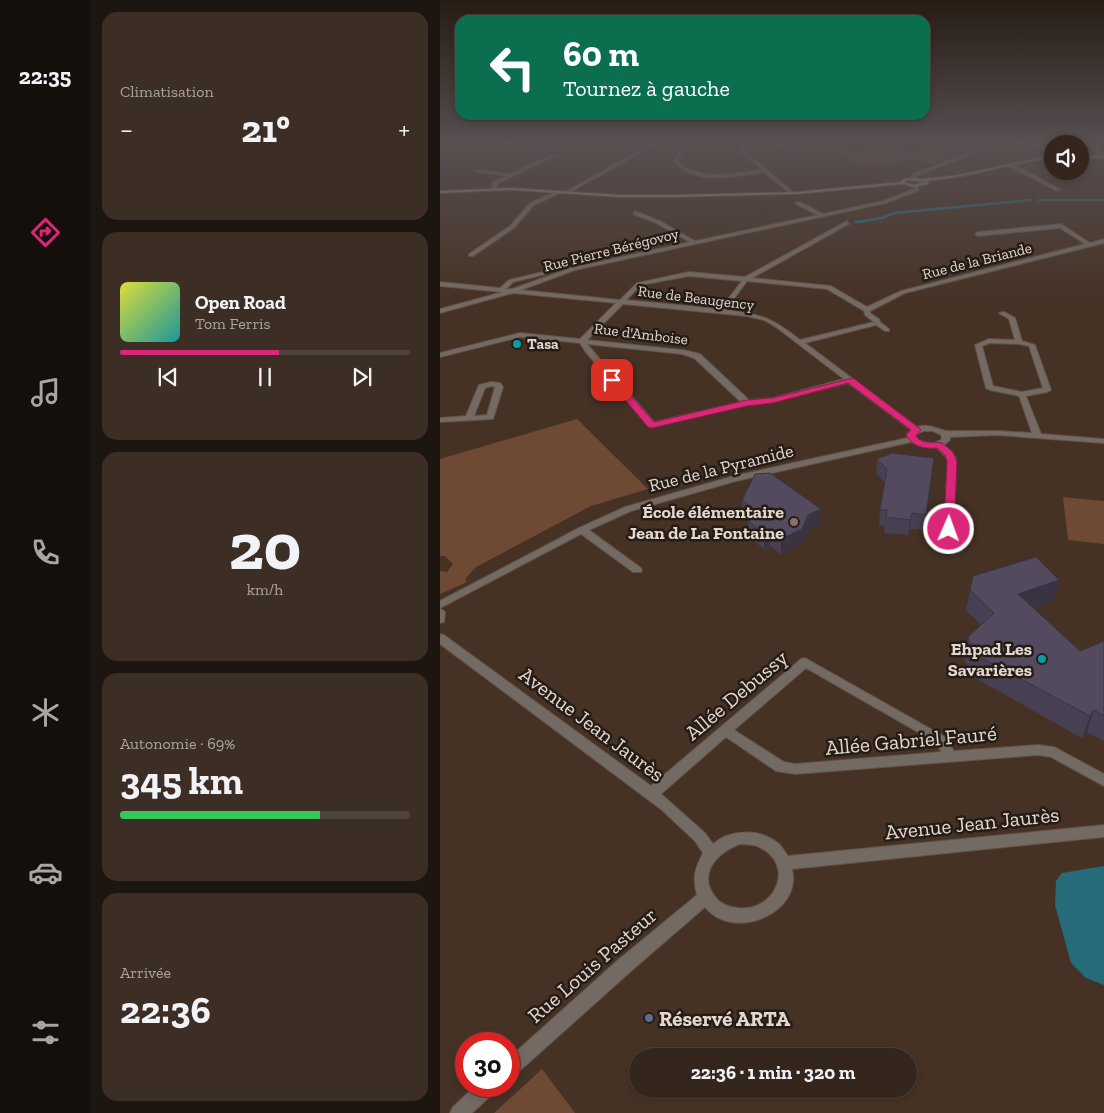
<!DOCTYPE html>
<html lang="fr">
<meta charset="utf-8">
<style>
body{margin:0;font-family:"Zilla Slab",serif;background:#3c2e25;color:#f1f3f6;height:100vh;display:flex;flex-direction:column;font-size:19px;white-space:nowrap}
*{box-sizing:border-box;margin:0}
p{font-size:16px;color:#a9a5a3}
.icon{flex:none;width:28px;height:28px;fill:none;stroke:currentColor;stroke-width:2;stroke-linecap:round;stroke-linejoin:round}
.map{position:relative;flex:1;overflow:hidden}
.panel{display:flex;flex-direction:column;gap:12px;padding:12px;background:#1d150f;width:350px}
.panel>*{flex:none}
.guide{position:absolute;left:15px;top:15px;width:475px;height:105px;border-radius:15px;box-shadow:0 2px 8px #0003,0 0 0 1px #4e433b;background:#0b6e4f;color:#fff;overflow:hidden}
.tools{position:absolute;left:604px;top:135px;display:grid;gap:10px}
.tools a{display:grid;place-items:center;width:45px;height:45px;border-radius:50%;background:#34261c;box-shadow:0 2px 8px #0003,0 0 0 1px #4e433b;font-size:25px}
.speed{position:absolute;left:15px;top:1032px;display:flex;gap:10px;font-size:25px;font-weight:700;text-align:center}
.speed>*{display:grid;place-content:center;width:65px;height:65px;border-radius:50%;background:#34261c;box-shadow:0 2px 8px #0003,0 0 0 1px #4e433b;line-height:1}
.speed .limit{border:8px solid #d22;background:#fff;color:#111}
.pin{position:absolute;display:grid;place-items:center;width:42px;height:42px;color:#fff;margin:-21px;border-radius:10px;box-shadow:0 2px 8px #0006}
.me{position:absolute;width:55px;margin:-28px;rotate:2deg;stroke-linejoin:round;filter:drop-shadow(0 0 4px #0008)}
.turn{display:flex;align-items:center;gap:18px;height:105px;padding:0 25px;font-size:22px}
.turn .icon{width:65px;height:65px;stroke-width:2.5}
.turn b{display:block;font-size:35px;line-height:42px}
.big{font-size:38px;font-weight:700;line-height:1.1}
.panel .widget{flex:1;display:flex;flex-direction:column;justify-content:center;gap:8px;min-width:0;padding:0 18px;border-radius:15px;background:#3c2e25}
.panel .dial{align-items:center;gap:0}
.dial b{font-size:65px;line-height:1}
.song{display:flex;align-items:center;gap:15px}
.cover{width:60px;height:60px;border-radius:8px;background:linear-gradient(135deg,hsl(60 70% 55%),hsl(180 70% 35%))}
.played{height:5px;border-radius:2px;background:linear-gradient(90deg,#db2777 55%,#4e433b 55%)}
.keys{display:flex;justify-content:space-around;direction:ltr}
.heat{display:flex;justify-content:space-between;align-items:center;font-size:28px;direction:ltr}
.charge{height:8px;border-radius:4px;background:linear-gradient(90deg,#34c759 69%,#4e433b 0)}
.trip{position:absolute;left:189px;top:1048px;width:288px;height:50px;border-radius:25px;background:#34261c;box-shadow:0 2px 8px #0003,0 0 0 1px #4e433b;font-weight:700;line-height:50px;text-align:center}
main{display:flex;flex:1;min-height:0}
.tab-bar{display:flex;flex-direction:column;width:90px;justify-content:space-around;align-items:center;background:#150f0b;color:#a9a5a3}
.tab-bar .icon{width:35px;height:35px}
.tab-bar .on{color:#db2777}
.tab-bar b{font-size:22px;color:#f1f3f6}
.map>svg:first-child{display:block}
</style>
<main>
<nav class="tab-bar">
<b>22:35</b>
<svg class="icon on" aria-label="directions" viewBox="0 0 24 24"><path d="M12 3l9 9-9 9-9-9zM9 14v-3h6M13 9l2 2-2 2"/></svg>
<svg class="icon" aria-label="music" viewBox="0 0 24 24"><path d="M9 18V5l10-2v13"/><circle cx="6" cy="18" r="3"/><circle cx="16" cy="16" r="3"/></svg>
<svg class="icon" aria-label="phone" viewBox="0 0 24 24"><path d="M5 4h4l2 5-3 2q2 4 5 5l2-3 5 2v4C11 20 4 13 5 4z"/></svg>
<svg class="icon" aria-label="climate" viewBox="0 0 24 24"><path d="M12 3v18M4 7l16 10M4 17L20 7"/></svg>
<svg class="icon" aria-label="car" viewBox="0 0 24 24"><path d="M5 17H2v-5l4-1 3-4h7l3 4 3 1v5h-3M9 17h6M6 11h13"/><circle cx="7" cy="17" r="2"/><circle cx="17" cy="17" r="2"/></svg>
<svg class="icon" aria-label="filters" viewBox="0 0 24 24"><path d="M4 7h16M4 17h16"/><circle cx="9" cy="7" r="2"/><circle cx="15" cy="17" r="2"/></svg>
</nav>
<section class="panel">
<div class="widget"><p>Climatisation</p>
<div class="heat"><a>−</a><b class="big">21°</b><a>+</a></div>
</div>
<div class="widget">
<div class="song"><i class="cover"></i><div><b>Open Road</b><p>Tom Ferris</p></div></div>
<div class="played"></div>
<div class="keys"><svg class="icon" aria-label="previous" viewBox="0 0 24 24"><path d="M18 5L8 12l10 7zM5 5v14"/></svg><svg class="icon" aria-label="pause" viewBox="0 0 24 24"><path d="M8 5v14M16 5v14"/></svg><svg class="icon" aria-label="next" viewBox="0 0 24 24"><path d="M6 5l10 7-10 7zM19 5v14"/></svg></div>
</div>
<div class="widget dial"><b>20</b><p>km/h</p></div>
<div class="widget"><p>Autonomie · 69%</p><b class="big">345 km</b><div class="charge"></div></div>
<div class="widget"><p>Arrivée</p><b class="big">22:36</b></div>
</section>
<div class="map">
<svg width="664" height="1113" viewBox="0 0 664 1113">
<rect width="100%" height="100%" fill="#463225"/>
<!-- green -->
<path fill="#6e4a34" d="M 426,142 L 517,142 L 524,146 L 494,148 L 511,157 L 493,164 L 474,160 L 420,166 L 396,152 L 434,149 Z
M 137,419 L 208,489 L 151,506 L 36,567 L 25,579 L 27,582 L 0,594 L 0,571 L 7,572 L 13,564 L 5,556 L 0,556 L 0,459 Z
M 623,497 L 664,501 L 664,544 L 628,540 Z
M 102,1069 L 135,1113 L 54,1113 Z"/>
<!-- water -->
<path fill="#256b79" d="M 664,866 L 664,985 L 646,978 L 631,963 L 615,905 L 616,881 L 622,873 Z"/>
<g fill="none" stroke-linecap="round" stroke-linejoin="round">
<!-- stream-far1 -->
<path stroke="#256b79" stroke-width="2.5" d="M 599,200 L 664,200
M 417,222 L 442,218 L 454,213 L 591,200"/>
<!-- stream -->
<path stroke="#256b79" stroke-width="3" d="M 416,222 L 425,221"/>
<defs>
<path id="street" d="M 5,142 L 11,142 L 0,147 L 0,145 Z
M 214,142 L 218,143 L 215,145 L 238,149 L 242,153 L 238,161 C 258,183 295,173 322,170 L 301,152 L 301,142 L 359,145 L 396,142 L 359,147 L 305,145 L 304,151 L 353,192 L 351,194 L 324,172 C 295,176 255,187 234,161 L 238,153 L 236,151 L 211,147 L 129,193 L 125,192 Z
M 555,142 L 562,142 L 477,176 L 474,180 L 470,179 L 473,174 Z
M 586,142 L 592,142 L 612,152 L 612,154 Z
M 652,142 L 656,142 L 661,158 L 658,157 Z
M 114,154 L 117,155 L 57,184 L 56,189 L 54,190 L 52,189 L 53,182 L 67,176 L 35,171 L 37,170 L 71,174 Z
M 567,163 L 571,163 L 621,190 L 617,191 L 567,165 Z
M 474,185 L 478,186 L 478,191 L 446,203 L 135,270 L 81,290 L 180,300 L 197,283 L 249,272 L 305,277 L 407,221 L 409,224 L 312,278 L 391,286 L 427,307 L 461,291 L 645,244 L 620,228 L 538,236 L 535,234 L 538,232 L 621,224 L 650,243 L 664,239 L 664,243 L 465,293 L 430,311 L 430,313 L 439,319 L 440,322 L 449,329 L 449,331 L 445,331 L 436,325 L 365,343 L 477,427 C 491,422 502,433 513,431 L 557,431 L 592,433 L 579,396 L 550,390 L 546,388 L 535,345 L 549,339 L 575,340 L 569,319 L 559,313 L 564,312 L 575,318 L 582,341 L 595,345 L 611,390 L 607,392 L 586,396 L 601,434 L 664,439 L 664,443 L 557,435 L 510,437 L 510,440 L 504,445 L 516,458 L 514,529 L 509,532 L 504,529 L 508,459 L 497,448 L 484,447 L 471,442 L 296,481 L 191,511 L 149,530 L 201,568 L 202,570 L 201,572 L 193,572 L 141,534 L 0,608 L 5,612 L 4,622 L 0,623 L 0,601 L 139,528 L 185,507 L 294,476 L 467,438 L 467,434 L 471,430 L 408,383 L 333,402 L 307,405 L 212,427 L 209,427 L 145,351 L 140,343 L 80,337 L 0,357 L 0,353 L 80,333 L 140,339 L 176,303 L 73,293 L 0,313 L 0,309 L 63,292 L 0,286 L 0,282 L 60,288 L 69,280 L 103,272 L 106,274 L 73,282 L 66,289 L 72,289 L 131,268 L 250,242 L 216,223 L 193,214 L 195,211 L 220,221 L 255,241 L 378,215 L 356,204 L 356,202 L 360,202 L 383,214 L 443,201 L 474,189 ZM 249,276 L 302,281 L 280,309 L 186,300 L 201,285 ZM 307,281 L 387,289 L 424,311 L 425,315 L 434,322 L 360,340 C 332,318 322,314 286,310 ZM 183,304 L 306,316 L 324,320 L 336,327 L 404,379 L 333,398 L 309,400 L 260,354 L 243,350 L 147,340 ZM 550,343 L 579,344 L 589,346 L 603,388 L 582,392 L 553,386 L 542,346 ZM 147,344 L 242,354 L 254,358 L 301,402 L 214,422 ZM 483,431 L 493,431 L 501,435 L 502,439 C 493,445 484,444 475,437 L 475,435 Z
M 118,191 L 122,192 L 94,205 L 74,228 L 33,256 L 29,256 L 29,254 L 70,226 L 90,203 Z
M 51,382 L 60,383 L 63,387 L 53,419 L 0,422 L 0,418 L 26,416 L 39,385 ZM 51,386 L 55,387 L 47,415 L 34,416 L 45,388 Z
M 0,634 L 4,635 L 211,786 L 361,659 L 365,658 L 505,737 L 514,751 L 598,745 L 614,747 L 664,774 L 664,786 L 611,757 L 598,755 L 355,774 L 336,771 L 286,737 L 221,794 L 265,833 L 273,844 C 290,829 321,828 339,844 C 342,847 345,852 348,856 L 664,825 L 664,837 L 352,869 C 363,914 292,942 265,907 L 190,972 L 75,1075 L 69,1078 L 69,1058 L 178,960 L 257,895 C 252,877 255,869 263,853 L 255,841 L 222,810 L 0,644 ZM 366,668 L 497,743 L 501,752 L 355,764 L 344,762 L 294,730 ZM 300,844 C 306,845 314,844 319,847 C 356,864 336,912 298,908 C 290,907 282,905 277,899 C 256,875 276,853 300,844 Z
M 35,1086 L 58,1086 L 55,1092 L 32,1113 L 10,1113 L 13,1107 Z"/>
<path id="secondary" d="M 612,155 L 612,157 L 518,177 L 487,181 L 489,184 L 473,187 L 464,184 L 357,194 L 236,197 L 181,197 L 71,190 L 0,193 L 0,191 L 71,188 L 181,195 L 236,195 L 357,192 L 460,182 L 466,178 L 482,179 L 518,175 ZM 467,180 L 484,182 L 473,185 L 465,182 Z
M 640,156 L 664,156 L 664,158 L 640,158 Z"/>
</defs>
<!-- street casing -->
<use href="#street" stroke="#625044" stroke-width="2"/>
<!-- secondary casing -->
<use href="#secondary" stroke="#625044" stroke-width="2"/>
<!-- street -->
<use href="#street" fill="#736b63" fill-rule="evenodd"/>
<!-- secondary -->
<use href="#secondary" fill="#95877b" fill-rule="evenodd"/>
</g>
<!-- wall -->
<path fill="#474052" d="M 439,142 L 488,142 L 487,148 L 457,152 Z
M 494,458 L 484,530 L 470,529 L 468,535 L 444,533 L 445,526 L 439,525 L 440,510 L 445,483 L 436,473 L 437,459 Z
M 302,500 L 380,524 L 367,530 L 362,544 L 341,554 L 330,546 L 324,549 L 309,537 L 308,521 L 309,521 L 302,515 Z
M 619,580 L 614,600 L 593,608 L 640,651 L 664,641 L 664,741 L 647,732 L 642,738 L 530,675 L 524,658 L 528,637 L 541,625 L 526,610 L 530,590 Z"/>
<!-- shaded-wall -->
<path fill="#3a3442" d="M 462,142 L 488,142 L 487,148 L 457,152 L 457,143 Z
M 381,509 L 380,524 L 367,530 L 362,544 L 341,554 L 341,539 L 368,515 Z
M 472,513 L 470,529 L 468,535 L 470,520 Z
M 330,530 L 330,546 L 324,549 L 324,533 Z
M 619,580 L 614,600 L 573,615 L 578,594 Z
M 654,710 L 647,732 L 642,738 L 650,716 Z"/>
<!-- building -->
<path fill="#534a5f" stroke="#3a3442" d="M 452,453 L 494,458 L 486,515 L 472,513 L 470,520 L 446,517 L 447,510 L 440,510 L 447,469 L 437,459 Z
M 330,473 L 381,509 L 368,515 L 362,529 L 341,539 L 330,530 L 324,533 L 308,521 L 322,515 L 302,500 L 315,474 Z
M 596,557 L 619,580 L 578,594 L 640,651 L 664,641 L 664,716 L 654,710 L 650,716 L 534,654 L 528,637 L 554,613 L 530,590 L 533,576 Z"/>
<!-- sky -->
<linearGradient id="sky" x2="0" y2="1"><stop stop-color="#261c14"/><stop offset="0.48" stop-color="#574f51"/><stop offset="1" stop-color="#574f51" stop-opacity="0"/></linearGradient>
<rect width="664" height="298" fill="url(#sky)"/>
<!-- route -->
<path fill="#db2777" stroke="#8e194d" d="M 170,378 L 175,378 L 214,422 L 307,400 L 333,398 L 413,378 L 479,428 L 481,430 L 476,436 C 482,445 493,441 502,443 L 513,452 L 517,462 L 514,529 L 509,532 L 504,529 L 507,462 L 505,455 L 497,448 C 484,449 473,447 466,435 L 471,430 L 408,383 L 333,403 L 307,406 L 212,428 L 208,427 L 170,382 Z"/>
<!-- markers -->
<g fill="#0f9aa8" stroke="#251c16" stroke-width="2">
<circle cx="77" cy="344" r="5"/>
<circle cx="602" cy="659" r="5"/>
</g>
<circle fill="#8d6e63" stroke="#251c16" stroke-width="2" cx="354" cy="522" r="5"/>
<circle fill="#5c6f8a" stroke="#251c16" stroke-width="2" cx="209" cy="1018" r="5"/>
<g text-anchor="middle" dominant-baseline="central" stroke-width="5" stroke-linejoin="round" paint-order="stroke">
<!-- far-street labels -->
<g font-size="15" fill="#e4d7cf" stroke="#251c16">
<text transform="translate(171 250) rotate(-14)">Rue Pierre Bérégovoy</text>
<text transform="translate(537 261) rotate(-14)">Rue de la Briande</text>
<text transform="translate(256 298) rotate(7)">Rue de Beaugency</text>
<text transform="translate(201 334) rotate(7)">Rue d'Amboise</text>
</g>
<!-- far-poi labels -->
<g font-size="15" font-weight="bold" fill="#e4d7cf" stroke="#251c16" text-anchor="start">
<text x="87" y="344">Tasa</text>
</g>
<!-- street labels -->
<g font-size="18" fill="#e4d7cf" stroke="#251c16">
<text transform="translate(281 468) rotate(-14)">Rue de la Pyramide</text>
</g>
<!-- poi labels -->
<g font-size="18" font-weight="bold" fill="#e4d7cf" stroke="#251c16" text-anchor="end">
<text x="344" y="512">École élémentaire<tspan x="344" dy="21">Jean de La Fontaine</tspan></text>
<text x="592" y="649">Ehpad Les<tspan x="592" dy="21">Savarières</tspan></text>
</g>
<!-- near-street labels -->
<g font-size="21" fill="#e4d7cf" stroke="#251c16">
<text transform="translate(296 695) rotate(-40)">Allée Debussy</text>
<text transform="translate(152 724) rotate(37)">Avenue Jean Jaurès</text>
<text transform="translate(471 740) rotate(-5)">Allée Gabriel Fauré</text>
<text transform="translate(532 823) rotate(-6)">Avenue Jean Jaurès</text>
<text transform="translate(152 965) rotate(-41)">Rue Louis Pasteur</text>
</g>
<!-- near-poi labels -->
<g font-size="21" font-weight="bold" fill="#e4d7cf" stroke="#251c16" text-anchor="start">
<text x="219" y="1018">Réservé ARTA</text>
</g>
</g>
</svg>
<div class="tools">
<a><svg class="icon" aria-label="sound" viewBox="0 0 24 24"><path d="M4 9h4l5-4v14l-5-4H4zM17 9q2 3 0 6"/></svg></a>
</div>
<div class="speed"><div class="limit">30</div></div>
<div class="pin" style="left:172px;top:380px;background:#d93025"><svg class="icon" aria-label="arrive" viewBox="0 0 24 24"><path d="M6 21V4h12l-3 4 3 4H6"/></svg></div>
<svg class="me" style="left:509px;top:529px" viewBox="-20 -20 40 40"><circle r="17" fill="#db2777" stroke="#fff" stroke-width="3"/><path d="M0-11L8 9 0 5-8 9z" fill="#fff"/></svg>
<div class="trip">22:36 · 1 min · 320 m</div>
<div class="guide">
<div class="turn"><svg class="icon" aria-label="left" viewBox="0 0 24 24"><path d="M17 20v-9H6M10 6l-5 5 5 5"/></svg><div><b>60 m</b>Tournez à gauche</div></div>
</div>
</div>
</main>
